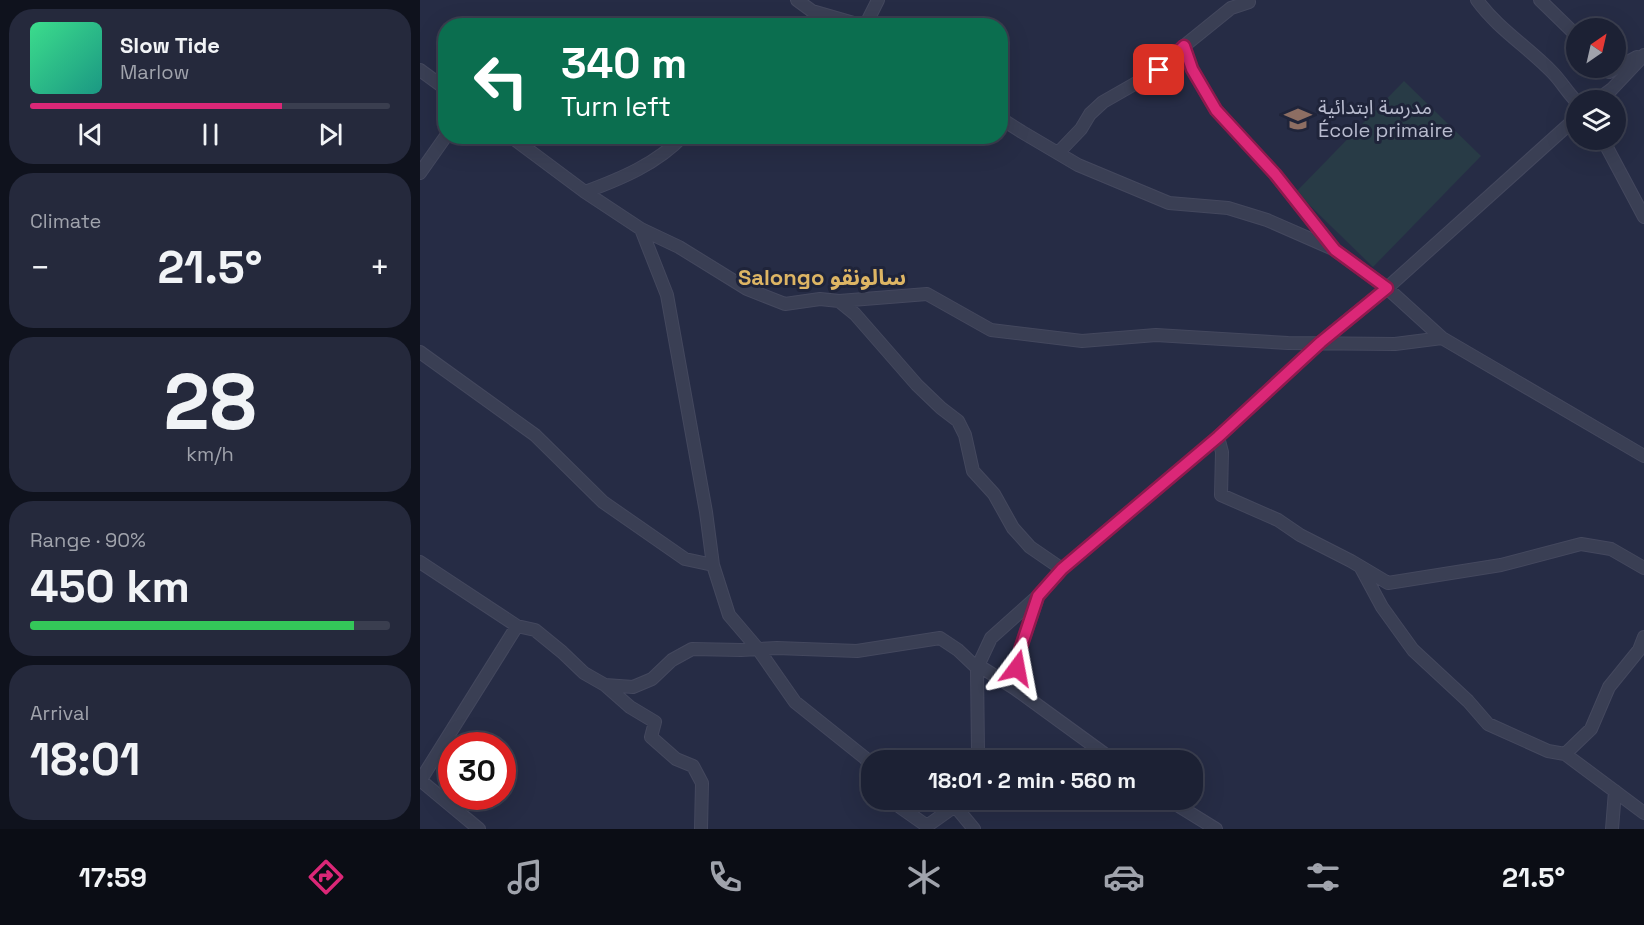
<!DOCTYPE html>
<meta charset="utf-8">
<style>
body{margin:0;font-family:"Space Grotesk","Noto Sans Arabic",sans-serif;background:#25293c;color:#f1f3f6;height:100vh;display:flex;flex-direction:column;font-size:22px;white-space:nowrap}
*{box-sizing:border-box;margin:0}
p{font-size:20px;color:#a0a3ac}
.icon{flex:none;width:33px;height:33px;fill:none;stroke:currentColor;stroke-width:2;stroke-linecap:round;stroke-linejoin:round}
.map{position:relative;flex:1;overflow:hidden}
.panel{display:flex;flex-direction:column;gap:9px;padding:9px;background:#0f121d;width:420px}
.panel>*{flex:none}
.top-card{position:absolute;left:18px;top:18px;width:570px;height:126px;border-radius:24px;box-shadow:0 6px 24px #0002,0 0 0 2px #3a3e4f;background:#0b6e4f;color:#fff;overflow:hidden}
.needle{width:39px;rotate:34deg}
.controls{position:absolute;left:1146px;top:18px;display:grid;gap:12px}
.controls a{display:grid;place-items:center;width:60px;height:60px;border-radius:50%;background:#1c2134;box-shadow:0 6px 24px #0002,0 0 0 2px #3a3e4f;font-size:30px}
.speed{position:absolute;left:18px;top:732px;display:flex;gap:12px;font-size:30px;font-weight:700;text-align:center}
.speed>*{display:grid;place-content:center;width:78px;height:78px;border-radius:50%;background:#1c2134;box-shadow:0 6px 24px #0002,0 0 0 2px #3a3e4f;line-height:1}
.speed .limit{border:9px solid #d22;background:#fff;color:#111}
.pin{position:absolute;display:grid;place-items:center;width:51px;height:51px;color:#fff;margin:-26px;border-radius:12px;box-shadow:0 3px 9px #0006}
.me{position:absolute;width:66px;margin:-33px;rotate:13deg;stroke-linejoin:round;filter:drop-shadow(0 0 4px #0008)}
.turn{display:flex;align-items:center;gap:21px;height:126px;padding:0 24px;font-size:27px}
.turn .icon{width:78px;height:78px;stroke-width:2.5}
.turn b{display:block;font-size:42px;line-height:51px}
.big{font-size:45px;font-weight:800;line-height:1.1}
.panel .card{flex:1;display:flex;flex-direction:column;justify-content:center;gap:9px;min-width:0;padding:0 21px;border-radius:24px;background:#25293c}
.panel .dial{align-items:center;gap:0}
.dial b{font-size:78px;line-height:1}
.song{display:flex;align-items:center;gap:18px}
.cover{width:72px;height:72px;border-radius:9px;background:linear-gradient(135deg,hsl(150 70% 55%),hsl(170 70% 35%))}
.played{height:6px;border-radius:3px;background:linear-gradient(90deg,#db2777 70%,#3a3e4f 70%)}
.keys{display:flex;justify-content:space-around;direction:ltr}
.heat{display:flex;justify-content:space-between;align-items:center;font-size:33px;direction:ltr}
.charge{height:9px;border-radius:4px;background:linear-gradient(90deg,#34c759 90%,#3a3e4f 0)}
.trip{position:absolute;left:441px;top:750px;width:342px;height:60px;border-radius:24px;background:#1c2134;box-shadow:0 6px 24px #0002,0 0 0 2px #3a3e4f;font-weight:800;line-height:60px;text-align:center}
.menu{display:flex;height:96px;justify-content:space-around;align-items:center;background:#0b0d15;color:#a0a3ac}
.menu .icon{width:42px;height:42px}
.menu .selected{color:#db2777}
.menu b{font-size:27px;color:#f1f3f6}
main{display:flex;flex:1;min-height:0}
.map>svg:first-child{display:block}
</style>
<main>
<section class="panel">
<div class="card">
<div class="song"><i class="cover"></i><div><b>Slow Tide</b><p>Marlow</p></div></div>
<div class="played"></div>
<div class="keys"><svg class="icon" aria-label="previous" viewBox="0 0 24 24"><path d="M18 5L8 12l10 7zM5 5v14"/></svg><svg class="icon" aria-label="pause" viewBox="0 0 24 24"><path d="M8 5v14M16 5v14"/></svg><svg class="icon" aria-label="next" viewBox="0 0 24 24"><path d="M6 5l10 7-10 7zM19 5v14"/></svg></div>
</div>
<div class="card"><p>Climate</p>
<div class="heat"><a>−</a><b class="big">21.5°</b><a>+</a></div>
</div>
<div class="card dial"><b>28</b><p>km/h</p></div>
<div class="card"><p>Range · 90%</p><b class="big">450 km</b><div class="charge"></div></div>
<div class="card"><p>Arrival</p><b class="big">18:01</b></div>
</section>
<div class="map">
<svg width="1224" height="829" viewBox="0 0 1224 829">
<rect width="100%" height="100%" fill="#262c45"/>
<!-- green -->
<path fill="#283b46" d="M 984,81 L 1061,156 L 953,267 L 876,192 Z"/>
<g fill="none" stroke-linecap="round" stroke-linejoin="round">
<defs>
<path id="minor" d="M 377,0 L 392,11 L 444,26
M 828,0 L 829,2 L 811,8 L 764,46 L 772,69 L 796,110 L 855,174 L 915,250 L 967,288 L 1022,338 L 1224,456
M 1057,0 C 1078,29 1108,47 1132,72 C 1141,81 1147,92 1156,101
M 1120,0 L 1156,35
M 445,26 L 458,0
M 1186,68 L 1189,72 L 1217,57
M 0,70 L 26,89
M 1177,100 L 1192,89 L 1224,55
M 580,118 L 602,132 L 658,165 L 749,203 L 808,208 L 847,220 L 911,248
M 90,136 L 165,192 L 221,229 L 259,247 L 327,289 L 365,304 L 400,299 L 419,301 L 507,294 L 571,330 L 662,341 L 736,335 L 868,343 L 975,344 L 1022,338
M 1183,140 L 1224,217
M 638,153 L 661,129 L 670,114 L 683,102 L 739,70 L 764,46
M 0,173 L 26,136
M 165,192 C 200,179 237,164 263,136
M 221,229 L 247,295 L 286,512 L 293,565
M 419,301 L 435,314 L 497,385 L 521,408 L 538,421 L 545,435 L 553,471 L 574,494 L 593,528 L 610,547 L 642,569
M 0,352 L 115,435 L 183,502 L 265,559 L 293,565 L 309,615 L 338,649 L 375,702 L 445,758 L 452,768
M 798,437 L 802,452 L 801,495 L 858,520 L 880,535 L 931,561 L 968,583 L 1081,565 L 1161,544 L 1191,549 L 1224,568
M 0,562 L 97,626 L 115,630 L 142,652 L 164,673 L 185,685 L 213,687 L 232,679 L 252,660 L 272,649 L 321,650 L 357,648 L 437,651 L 520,638 L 538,650 L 557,668 L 564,669 L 594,688
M 941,568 L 962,607 L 993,650 L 1048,701 L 1068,724 L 1128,751 L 1145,754 L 1224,813
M 618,597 L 601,647 L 594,688 L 693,760
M 185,685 L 210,707 L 235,722 L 231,737 L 256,759 L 273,766 L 282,783 L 281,829
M 1145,754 L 1171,729 L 1189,687 L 1219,650 L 1224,637
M 555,760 L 558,753 L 557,668 L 571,638 L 618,596 L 642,569 L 798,437 L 901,342 L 967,288 L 1156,118
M 0,780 L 59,829
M 0,781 L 97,626
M 475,800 L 480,807 L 507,826 L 535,806
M 749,800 L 796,829
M 537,801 L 535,806 L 554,829
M 1192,829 L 1195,791"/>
</defs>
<!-- minor casing -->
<use href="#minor" stroke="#44485e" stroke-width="14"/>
<!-- minor -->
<use href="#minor" stroke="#3a3f54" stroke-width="12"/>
</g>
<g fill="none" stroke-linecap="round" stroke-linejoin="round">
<defs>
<path id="route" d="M 597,668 L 601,647 L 618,596 L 642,569 L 798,437 L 901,342 L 967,288 L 915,250 L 855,174 L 796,110 L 772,69 L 764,46 L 739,70"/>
</defs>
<!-- route casing -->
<use href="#route" stroke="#8e194d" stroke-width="15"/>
<!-- route -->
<use href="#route" stroke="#db2777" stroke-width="10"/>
</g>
<!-- icons -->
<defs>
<symbol id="school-bare" viewBox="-9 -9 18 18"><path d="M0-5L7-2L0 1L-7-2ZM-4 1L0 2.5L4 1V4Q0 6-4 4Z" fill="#8d6e63" stroke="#1f243a" stroke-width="2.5" paint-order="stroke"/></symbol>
</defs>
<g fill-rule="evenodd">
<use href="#school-bare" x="859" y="100" width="38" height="38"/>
</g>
<g text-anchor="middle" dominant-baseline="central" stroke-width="6" stroke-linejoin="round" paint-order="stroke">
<!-- poi labels -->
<g font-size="20" fill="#b8bbce" stroke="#1f243a" text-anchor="start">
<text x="898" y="107">مدرسة ابتدائية<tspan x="898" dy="23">École primaire</tspan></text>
</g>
<!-- quarter labels -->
<g font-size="22" font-weight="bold" fill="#ddb564" stroke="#1f243a">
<text x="402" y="277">Salongo سالونقو</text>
</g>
</g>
</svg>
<div class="controls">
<a><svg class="needle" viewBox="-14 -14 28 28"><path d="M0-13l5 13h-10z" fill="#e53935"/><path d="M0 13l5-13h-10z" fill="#a0a3ac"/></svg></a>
<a><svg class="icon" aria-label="layers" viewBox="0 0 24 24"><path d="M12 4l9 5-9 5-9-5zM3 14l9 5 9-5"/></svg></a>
</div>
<div class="speed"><div class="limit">30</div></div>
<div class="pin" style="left:739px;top:70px;background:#d93025"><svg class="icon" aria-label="arrive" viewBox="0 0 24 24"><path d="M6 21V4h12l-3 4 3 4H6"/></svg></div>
<svg class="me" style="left:597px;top:668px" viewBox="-20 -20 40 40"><path d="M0-17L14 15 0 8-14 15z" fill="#db2777" stroke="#fff" stroke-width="4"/></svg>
<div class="trip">18:01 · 2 min · 560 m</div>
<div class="top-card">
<div class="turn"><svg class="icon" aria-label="left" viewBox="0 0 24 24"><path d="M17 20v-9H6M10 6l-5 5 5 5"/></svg><div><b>340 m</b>Turn left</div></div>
</div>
</div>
</main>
<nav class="menu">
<b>17:59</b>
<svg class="icon selected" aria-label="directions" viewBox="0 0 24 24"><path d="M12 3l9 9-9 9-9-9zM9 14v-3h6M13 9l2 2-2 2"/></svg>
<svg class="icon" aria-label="music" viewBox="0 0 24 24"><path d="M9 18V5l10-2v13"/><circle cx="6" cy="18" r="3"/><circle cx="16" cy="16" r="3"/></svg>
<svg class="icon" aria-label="phone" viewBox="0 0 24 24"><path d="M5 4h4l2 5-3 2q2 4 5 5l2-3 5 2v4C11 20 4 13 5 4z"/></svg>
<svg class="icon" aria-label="climate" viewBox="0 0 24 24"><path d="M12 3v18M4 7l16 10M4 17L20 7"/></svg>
<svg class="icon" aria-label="car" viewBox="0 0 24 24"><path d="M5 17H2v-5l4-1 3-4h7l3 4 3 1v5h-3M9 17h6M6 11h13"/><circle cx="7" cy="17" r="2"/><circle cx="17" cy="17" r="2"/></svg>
<svg class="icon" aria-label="filters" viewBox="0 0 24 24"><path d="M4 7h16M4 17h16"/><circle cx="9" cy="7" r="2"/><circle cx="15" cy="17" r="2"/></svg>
<b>21.5°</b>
</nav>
